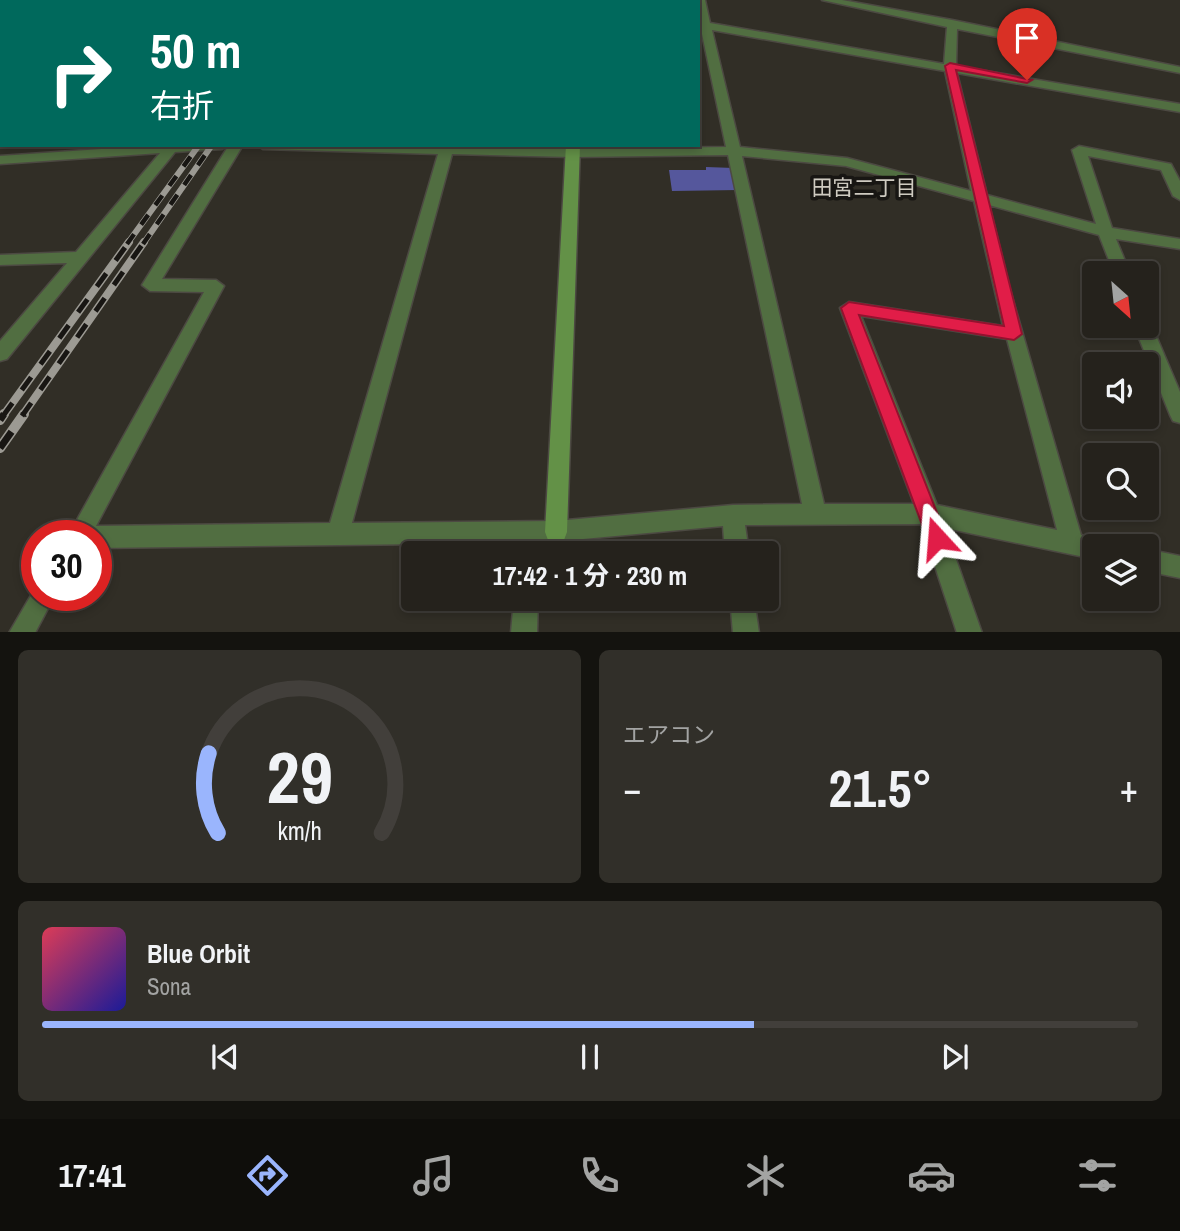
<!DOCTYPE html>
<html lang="ja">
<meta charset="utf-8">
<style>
body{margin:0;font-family:"Archivo Narrow","Noto Sans JP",sans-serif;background:#312f29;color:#f1f3f6;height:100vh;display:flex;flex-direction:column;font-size:26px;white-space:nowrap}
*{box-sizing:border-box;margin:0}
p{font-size:23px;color:#a3a4a3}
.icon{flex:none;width:38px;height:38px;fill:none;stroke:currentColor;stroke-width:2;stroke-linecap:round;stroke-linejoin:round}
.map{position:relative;height:632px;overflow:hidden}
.details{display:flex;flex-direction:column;gap:18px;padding:18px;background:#14130f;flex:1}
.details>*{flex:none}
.top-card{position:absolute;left:0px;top:0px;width:700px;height:147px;box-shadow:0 4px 10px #0003,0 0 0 2px #423f3b;background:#00695c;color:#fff;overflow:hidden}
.needle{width:46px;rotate:153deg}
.buttons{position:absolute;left:1082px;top:261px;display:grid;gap:14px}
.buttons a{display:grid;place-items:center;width:77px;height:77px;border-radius:7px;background:#25221c;box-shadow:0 4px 10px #0003,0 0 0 2px #423f3b;font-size:35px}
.speed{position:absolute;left:21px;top:520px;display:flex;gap:14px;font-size:35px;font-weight:700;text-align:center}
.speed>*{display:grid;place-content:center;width:91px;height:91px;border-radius:50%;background:#25221c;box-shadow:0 4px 10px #0003,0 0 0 2px #423f3b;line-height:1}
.speed .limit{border:10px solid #d22;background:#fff;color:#111}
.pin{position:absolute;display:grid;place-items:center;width:60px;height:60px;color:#fff;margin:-72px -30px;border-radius:50% 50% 50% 0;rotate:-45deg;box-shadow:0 0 7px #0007}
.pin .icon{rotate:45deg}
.me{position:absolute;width:77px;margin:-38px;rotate:341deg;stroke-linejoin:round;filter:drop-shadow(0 0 5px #0008)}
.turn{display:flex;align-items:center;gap:24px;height:147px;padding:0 35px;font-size:32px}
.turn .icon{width:91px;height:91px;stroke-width:2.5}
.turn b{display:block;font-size:49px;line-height:60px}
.big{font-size:52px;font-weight:700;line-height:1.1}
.details .tile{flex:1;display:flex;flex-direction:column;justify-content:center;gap:10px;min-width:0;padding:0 24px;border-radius:10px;background:#312f29}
.details .dial{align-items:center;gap:0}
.dial svg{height:182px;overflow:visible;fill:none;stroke:#423f3b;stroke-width:7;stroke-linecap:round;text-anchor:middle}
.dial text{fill:#f1f3f6;stroke:none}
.song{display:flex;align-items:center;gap:21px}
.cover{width:84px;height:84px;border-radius:10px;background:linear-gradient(135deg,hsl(350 70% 55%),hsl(240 70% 35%))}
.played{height:7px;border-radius:4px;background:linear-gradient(90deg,#9ab5fd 65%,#423f3b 65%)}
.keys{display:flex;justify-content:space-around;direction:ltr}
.heat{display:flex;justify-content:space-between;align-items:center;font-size:38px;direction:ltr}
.details .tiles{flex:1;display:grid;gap:18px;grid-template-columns:1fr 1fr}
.tile:last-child{grid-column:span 2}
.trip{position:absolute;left:401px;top:541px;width:378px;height:70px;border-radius:7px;background:#25221c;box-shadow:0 4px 10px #0003,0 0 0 2px #423f3b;font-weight:700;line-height:70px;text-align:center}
.tabs{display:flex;height:112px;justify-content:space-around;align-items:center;background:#0f0e0b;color:#a3a4a3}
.tabs .icon{width:49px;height:49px}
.tabs .selected{color:#9ab5fd}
.tabs b{font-size:32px;color:#f1f3f6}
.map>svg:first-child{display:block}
</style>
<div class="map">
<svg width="1180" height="633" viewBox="0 0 1180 633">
<rect width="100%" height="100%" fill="#312e26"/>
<!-- building -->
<path fill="#55579c" d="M 706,167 L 734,168 L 739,190 L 672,191 L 669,170 L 706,170 Z"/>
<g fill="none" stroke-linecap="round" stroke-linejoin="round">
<defs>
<path id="street" d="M 281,0 L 291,0 L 280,2 Z
M 452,0 L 462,0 L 462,2 L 452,2 Z
M 695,0 L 705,0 L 710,23 L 944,64 L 947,27 L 822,0 L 842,0 L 952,20 L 1180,67 L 1180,73 L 957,29 L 956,66 L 1180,104 L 1180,112 L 957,73 L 987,195 L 1096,224 L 1072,150 L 1079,146 L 1171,164 L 1180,181 L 1180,200 L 1173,196 L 1161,170 L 1088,156 L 1112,228 L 1180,239 L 1180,249 L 1116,239 L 1130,273 L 1114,273 L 1099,235 L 989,205 L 1010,290 L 1081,535 L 1102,540 L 1105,546 L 1094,546 L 1094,559 L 945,528 L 982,633 L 957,633 L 921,524 L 745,525 L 749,553 L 725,553 L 723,526 L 540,543 L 540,553 L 516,553 L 517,543 L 96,548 L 96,536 L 68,536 L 204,292 L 150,291 L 142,285 L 229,145 L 243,145 L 162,279 L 216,280 L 224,286 L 96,526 L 330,523 L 438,154 L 263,149 L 257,145 L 573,149 L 726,147 L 698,15 L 698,2 ZM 712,30 L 945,71 L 971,191 L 847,158 L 740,147 ZM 452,154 L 573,157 L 728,155 L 802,504 L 733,505 L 556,521 L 352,523 ZM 742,156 L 846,166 L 974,201 L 1003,326 L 849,302 L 840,308 L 914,504 L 824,504 ZM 861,316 L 1007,339 L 1057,530 L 937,505 Z
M 0,38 L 2,38 L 2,44 L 0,44 Z
M 2,88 L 2,96 L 0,97 L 0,89 Z
M 159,145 L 228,145 L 222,149 L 175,152 L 7,359 L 0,361 L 0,341 L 67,263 L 0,265 L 0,255 L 76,252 L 160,153 L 0,164 L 0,156 Z
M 1146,321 L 1152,326 L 1180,392 L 1180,423 L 1173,421 L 1170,415 L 1134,326 L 1146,326 Z
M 1146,549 L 1180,556 L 1180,578 L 1146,571 Z
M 37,585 L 37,595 L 55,595 L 35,633 L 9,633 Z
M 514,598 L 538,598 L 537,633 L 511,633 Z
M 730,598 L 754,598 L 759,633 L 733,633 Z"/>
<path id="secondary" d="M 572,0 L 582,0 L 583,2 L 573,2 Z
M 566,145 L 580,145 L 567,532 L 564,540 L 556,543 L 548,540 L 545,532 Z"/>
</defs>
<!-- street casing -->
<use href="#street" stroke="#4c4942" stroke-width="3"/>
<!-- secondary casing -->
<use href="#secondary" stroke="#4c4942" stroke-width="3"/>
<!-- street -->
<use href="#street" fill="#516e41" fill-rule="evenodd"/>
<!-- secondary -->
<use href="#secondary" fill="#639147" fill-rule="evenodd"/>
<defs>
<path id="rail-far3" d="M 302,2 L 304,0"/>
<path id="rail-far2" d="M 127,244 L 199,145
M 143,244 L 212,145"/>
<path id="rail-far1" d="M 3,416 L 129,242
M 22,416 L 144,242"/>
<path id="rail" d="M 0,420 L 4,414
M 0,448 L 24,414"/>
</defs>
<!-- rail-far3 casing -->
<use href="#rail-far3" stroke="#9c9a93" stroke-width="5"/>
<!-- rail-far2 casing -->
<use href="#rail-far2" stroke="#9c9a93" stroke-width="6"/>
<!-- rail-far1 casing -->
<use href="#rail-far1" stroke="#9c9a93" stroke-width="8"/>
<!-- rail casing -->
<use href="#rail" stroke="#9c9a93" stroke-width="10"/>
<!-- rail-far3 -->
<use href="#rail-far3" stroke="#181613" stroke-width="3.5" stroke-dasharray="10" stroke-linecap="butt"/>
<!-- rail-far2 -->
<use href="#rail-far2" stroke="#181613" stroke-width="4.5" stroke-dasharray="12" stroke-linecap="butt"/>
<!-- rail-far1 -->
<use href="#rail-far1" stroke="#181613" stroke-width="5" stroke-dasharray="16" stroke-linecap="butt"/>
<!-- rail -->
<use href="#rail" stroke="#181613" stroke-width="7" stroke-dasharray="20" stroke-linecap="butt"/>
</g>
<!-- route -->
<path fill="#e11d48" stroke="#92132f" stroke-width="2" d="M 950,63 L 1032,80 L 1027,83 L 956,70 L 1022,334 L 1014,340 L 859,315 L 947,538 L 944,545 L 937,547 L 930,545 L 927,538 L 841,308 L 849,302 L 1004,326 L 945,66 Z"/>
<g text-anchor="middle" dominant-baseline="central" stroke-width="7" stroke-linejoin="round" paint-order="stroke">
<!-- neighbourhood labels -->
<g font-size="21" fill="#cecac0" stroke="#181613">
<text x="864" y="187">田宮二丁目</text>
</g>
</g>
</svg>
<div class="buttons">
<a><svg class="needle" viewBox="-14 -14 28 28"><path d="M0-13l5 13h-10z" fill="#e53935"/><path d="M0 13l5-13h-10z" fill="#a3a4a3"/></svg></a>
<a><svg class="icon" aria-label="sound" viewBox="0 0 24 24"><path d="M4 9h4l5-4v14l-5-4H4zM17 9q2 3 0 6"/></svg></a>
<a><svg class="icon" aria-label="search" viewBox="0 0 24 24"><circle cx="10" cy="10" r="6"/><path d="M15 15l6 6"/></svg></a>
<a><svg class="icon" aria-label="layers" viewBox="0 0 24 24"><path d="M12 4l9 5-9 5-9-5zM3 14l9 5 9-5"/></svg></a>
</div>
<div class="speed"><div class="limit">30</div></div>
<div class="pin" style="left:1027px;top:80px;background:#d93025"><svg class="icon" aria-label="arrive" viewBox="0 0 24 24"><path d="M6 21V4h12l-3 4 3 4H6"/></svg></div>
<svg class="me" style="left:937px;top:538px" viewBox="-20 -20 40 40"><path d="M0-17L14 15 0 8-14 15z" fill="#e11d48" stroke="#fff" stroke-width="4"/></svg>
<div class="trip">17:42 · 1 分 · 230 m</div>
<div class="top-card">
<div class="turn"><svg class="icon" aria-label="right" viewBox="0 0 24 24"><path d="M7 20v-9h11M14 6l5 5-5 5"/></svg><div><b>50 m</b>右折</div></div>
</div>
</div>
<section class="details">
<div class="tiles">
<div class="tile dial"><svg viewBox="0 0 100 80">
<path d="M14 69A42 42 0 1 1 86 69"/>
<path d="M14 69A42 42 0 0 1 10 34" stroke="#9ab5fd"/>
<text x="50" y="56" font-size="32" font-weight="700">29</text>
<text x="50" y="72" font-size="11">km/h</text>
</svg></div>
<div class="tile"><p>エアコン</p>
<div class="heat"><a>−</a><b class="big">21.5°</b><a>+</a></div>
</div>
<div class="tile">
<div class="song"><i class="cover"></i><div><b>Blue Orbit</b><p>Sona</p></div></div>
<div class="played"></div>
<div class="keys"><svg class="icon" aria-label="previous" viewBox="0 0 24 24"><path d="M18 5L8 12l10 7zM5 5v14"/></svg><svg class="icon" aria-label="pause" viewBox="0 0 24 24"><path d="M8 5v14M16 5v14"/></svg><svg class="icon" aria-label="next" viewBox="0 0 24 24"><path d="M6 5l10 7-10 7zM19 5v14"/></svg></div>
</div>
</div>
</section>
<nav class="tabs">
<b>17:41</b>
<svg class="icon selected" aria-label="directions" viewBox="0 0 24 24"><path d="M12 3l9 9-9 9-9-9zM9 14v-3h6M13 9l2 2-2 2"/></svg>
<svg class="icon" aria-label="music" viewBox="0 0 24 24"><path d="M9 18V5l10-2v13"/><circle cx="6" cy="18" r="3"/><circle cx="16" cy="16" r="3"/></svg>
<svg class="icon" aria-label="phone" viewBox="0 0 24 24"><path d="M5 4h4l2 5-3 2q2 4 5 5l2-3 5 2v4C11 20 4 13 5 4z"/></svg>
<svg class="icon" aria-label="climate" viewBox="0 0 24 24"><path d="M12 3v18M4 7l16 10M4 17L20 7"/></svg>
<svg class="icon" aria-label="car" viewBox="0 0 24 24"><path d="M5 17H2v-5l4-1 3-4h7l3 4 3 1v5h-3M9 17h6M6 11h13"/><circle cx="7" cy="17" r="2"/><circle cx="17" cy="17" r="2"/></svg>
<svg class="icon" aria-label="filters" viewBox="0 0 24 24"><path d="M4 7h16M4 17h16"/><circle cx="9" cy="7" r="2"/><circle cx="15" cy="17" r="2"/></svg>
</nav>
